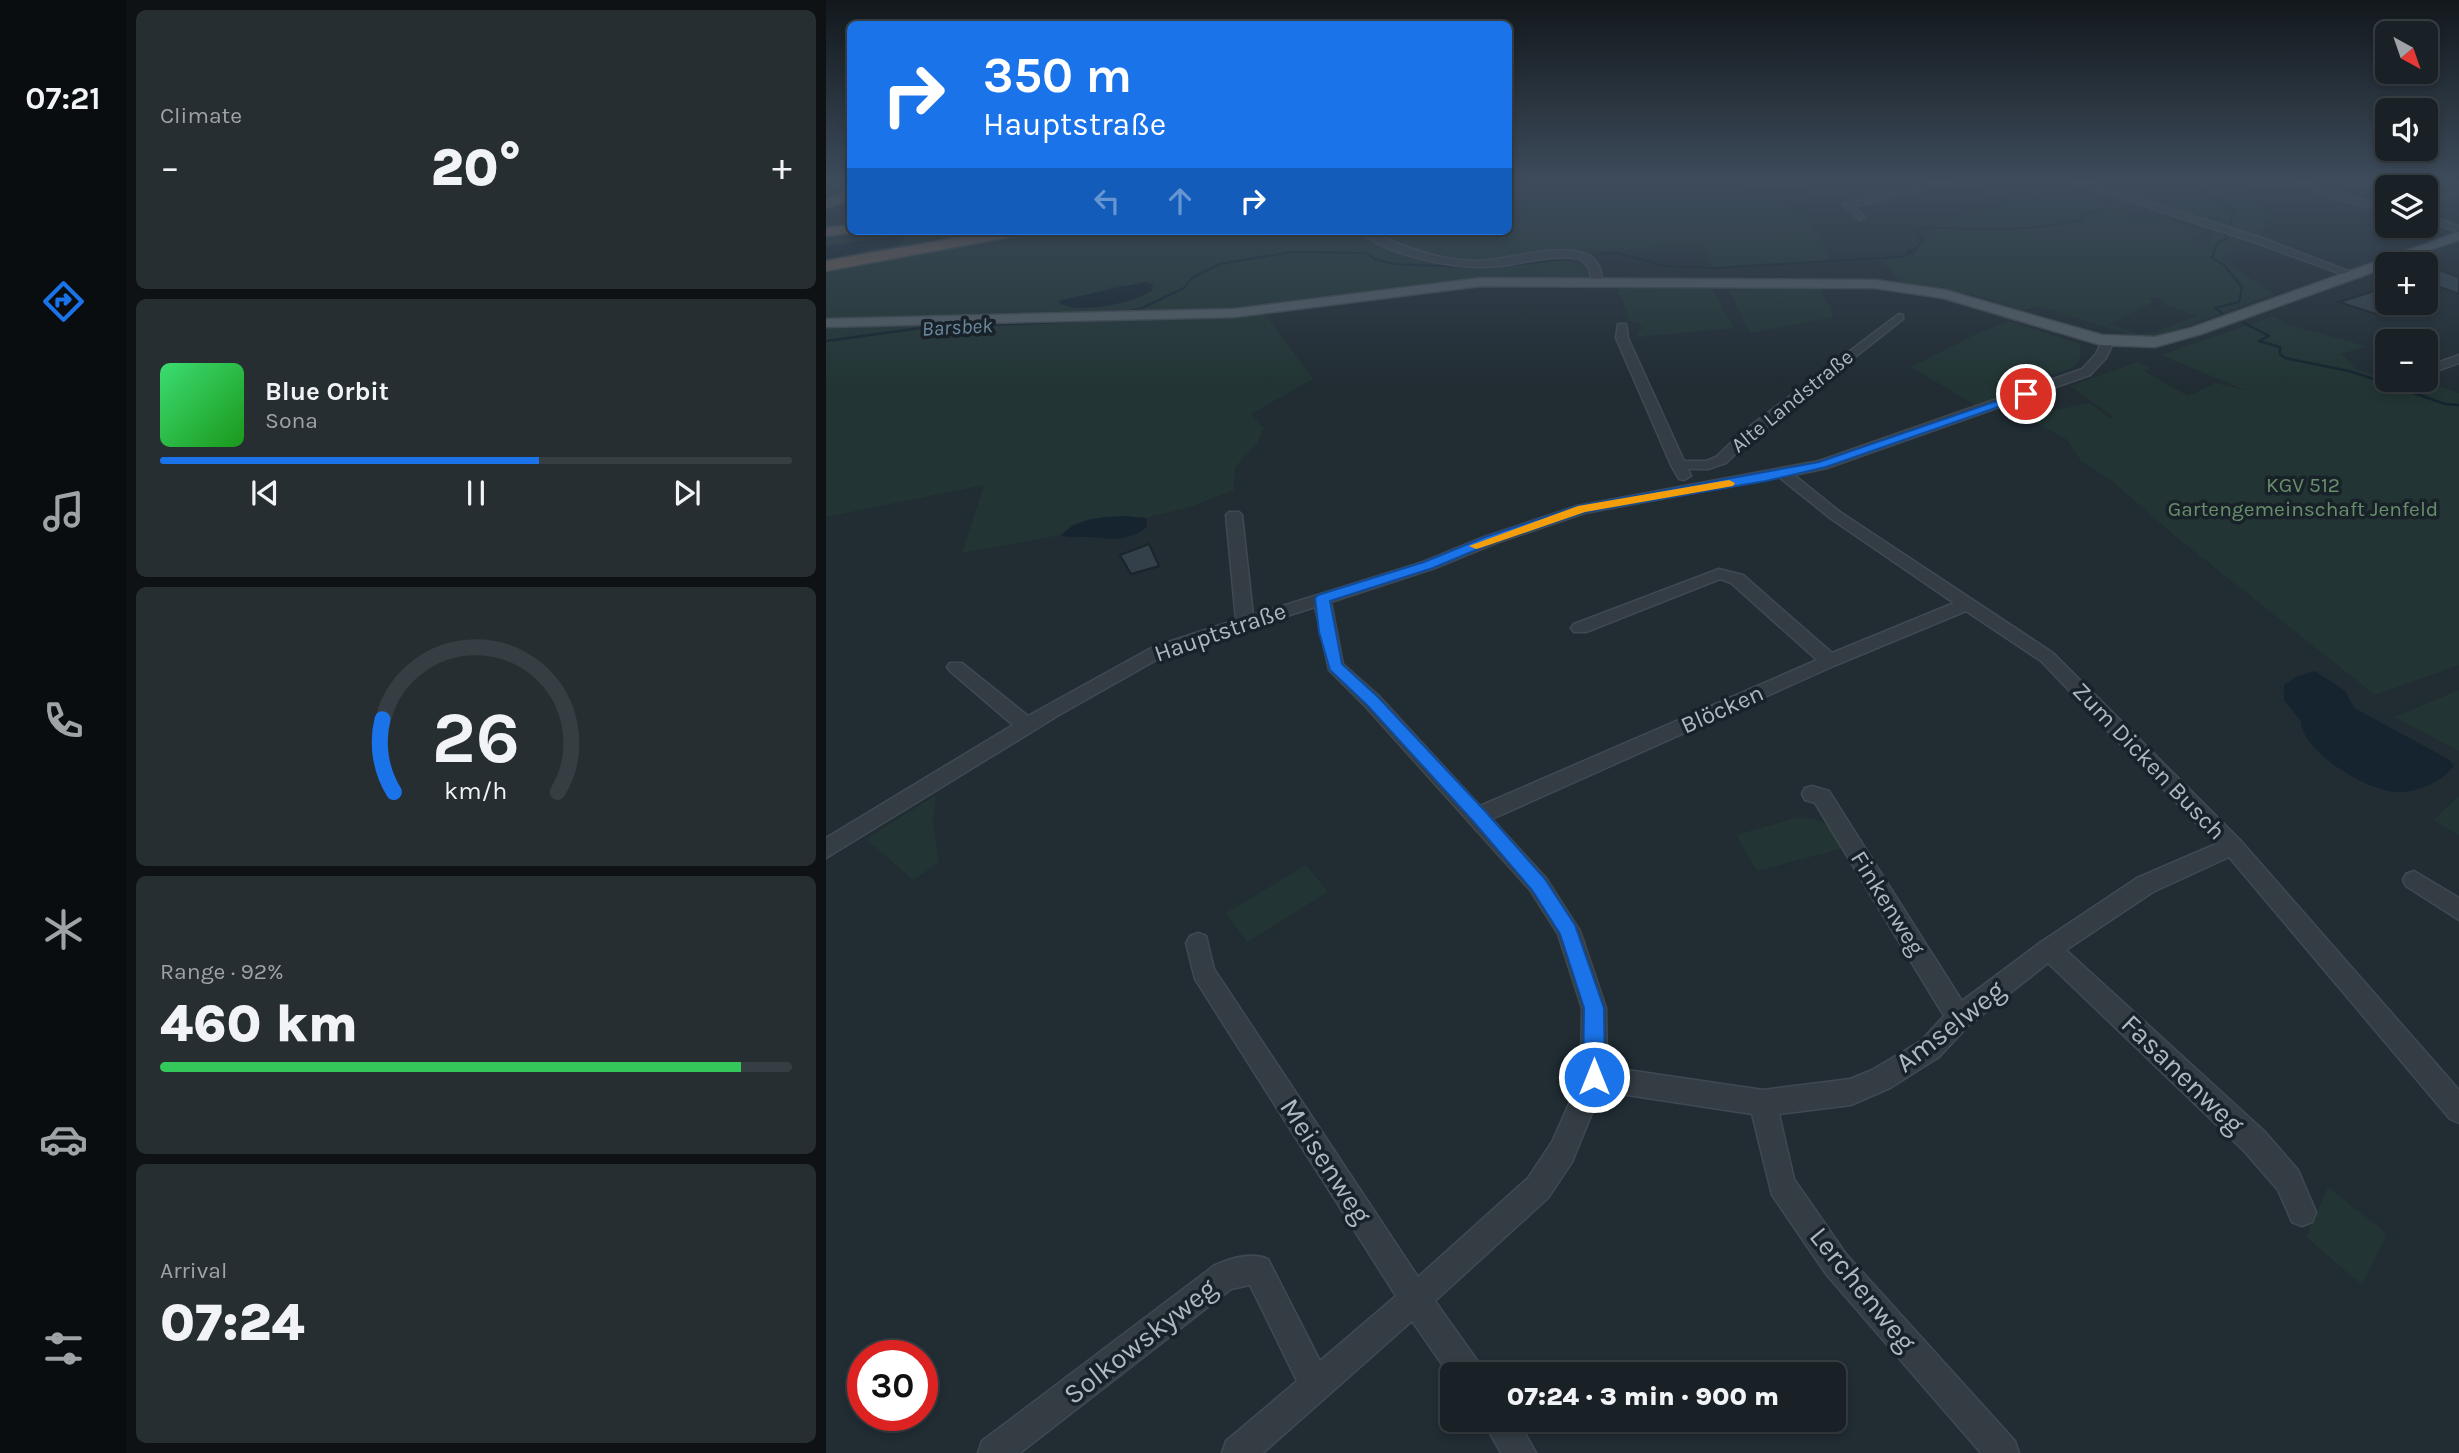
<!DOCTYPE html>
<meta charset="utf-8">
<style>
body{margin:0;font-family:Karla,sans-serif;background:#262e32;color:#f1f3f6;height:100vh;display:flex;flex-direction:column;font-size:26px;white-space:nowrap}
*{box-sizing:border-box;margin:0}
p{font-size:23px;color:#9fa3a7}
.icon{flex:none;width:38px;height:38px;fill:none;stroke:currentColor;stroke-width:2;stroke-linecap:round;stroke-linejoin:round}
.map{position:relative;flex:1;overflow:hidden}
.panel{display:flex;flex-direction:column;gap:10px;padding:10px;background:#0e1215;width:700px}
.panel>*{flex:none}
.hud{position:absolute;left:21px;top:21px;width:665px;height:214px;border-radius:10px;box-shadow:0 4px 10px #0003,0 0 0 2px #373e43;background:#1a73e8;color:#fff;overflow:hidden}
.needle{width:46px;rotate:140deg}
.controls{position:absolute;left:1549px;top:21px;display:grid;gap:14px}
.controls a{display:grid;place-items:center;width:63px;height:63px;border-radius:10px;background:#192126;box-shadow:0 4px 10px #0003,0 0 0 2px #373e43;font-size:35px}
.speed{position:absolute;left:21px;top:1340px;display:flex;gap:14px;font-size:35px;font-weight:700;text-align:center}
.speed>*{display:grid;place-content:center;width:91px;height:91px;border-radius:50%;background:#192126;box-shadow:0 4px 10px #0003,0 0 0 2px #373e43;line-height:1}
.speed .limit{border:10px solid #d22;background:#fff;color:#111}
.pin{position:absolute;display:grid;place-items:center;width:60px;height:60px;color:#fff;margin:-30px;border:4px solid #fff;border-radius:50%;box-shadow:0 2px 7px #0007}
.me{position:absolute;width:77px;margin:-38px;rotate:0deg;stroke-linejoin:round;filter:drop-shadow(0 0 5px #0008)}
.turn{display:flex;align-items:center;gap:24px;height:147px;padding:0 21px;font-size:32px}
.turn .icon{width:91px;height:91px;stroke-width:2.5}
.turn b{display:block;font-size:49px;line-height:60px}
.lanes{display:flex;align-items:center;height:66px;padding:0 21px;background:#0003;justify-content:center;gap:35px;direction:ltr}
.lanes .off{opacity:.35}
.big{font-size:52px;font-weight:800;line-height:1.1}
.panel .card{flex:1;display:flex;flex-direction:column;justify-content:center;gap:10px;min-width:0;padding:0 24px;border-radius:10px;background:#262e32}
.panel .dial{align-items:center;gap:0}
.dial svg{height:182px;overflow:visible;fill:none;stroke:#373e43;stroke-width:7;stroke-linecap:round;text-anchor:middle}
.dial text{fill:#f1f3f6;stroke:none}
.song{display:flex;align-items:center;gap:21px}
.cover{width:84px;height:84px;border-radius:10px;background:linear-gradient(135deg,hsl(140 70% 55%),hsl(120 70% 35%))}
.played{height:7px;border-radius:4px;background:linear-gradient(90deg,#1a73e8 60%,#373e43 60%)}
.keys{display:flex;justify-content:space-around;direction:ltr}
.heat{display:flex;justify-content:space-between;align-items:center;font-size:38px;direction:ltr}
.charge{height:10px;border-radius:5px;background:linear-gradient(90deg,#34c759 92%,#373e43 0)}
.trip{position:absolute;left:614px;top:1362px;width:406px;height:70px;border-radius:10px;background:#192126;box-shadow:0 4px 10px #0003,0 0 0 2px #373e43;font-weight:800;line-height:70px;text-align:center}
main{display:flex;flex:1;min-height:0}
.dock{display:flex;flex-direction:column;width:126px;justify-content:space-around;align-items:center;background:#0a0d0f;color:#9fa3a7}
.dock .icon{width:49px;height:49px}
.dock .current{color:#1a73e8}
.dock b{font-size:32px;color:#f1f3f6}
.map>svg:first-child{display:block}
</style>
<main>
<nav class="dock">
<b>07:21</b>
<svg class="icon current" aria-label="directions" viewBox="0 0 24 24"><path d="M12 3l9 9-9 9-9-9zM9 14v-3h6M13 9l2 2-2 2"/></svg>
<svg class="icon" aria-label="music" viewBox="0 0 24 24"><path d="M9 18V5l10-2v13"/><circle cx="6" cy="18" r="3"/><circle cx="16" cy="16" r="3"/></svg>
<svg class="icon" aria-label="phone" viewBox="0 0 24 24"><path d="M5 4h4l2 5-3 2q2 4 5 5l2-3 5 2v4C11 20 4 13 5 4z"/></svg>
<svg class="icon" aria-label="climate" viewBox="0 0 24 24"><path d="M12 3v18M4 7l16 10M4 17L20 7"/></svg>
<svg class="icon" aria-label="car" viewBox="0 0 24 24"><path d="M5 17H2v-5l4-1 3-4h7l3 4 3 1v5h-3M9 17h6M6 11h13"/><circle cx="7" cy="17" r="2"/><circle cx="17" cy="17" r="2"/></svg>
<svg class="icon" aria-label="filters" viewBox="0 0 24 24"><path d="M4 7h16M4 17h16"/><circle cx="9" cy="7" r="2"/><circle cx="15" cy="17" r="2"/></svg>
</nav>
<section class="panel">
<div class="card"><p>Climate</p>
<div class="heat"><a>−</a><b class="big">20°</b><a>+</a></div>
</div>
<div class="card">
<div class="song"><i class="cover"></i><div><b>Blue Orbit</b><p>Sona</p></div></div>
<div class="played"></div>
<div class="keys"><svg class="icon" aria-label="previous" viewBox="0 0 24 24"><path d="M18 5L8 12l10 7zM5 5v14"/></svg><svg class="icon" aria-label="pause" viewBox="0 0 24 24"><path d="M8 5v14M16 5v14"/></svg><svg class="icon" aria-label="next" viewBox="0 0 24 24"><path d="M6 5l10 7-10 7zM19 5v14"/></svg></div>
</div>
<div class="card dial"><svg viewBox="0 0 100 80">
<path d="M14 69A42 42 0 1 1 86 69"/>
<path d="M14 69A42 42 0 0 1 9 37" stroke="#1a73e8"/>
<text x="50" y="56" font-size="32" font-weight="700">26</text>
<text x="50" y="72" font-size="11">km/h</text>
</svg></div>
<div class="card"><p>Range · 92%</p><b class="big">460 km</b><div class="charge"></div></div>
<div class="card"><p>Arrival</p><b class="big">07:24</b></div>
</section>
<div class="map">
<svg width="1633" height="1453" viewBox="0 0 1633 1453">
<rect width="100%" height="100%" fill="#212c33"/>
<!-- green -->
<path fill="#223534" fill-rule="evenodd" d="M 683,180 L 892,180 L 979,212 L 995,239 L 1003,261 L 886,269 L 876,244 L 738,254 L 739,261 L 762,266 L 764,275 L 756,279 L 683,276 L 633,279 L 408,310 L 0,320 L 0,272 L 217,231 L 682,231 ZM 297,284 L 300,301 L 248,308 L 233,303 Z
M 902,180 L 1124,180 L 1044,198 L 1028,191 L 995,198 L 962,184 L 929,190 Z
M 1130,180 L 1237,180 L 1299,201 L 1291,209 C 1307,227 1315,214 1333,218 C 1348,221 1362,228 1378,230 L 1366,242 L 1378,246 L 1394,226 L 1253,180 L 1404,180 L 1448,214 L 1431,237 L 1418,237 L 1395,259 L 1448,294 L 1334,336 L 1314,338 L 1212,306 L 1196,311 L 1149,295 L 1075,283 L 1058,261 C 1102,255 1086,249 1113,225 L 1109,221 L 1184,203 ZM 1328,297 L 1339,301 L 1336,304 L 1371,316 L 1329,332 L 1314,334 L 1284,324 L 1328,302 L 1323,299 Z
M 26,231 L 184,231 L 0,265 L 0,259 L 71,245 L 78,240 L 78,235 L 0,246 L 0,234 Z
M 791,287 L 886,289 L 908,328 L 809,337 L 816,328 L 813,323 L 804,322 Z
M 993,287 L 1008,317 L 924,333 L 903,290 Z
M 438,313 L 487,379 L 425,414 L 438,428 L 431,444 L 409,467 L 408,490 L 364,507 L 320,518 L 298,516 L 247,524 L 235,535 L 136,553 L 158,485 L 0,517 L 0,327 Z
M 1448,316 L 1463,325 L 1540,346 L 1515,354 L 1531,369 L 1574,385 L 1595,380 L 1633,393 L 1633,665 L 1549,695 L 1349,536 L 1287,482 L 1255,461 L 1240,439 L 1197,416 L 1264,403 L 1283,418 L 1288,417 L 1244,386 L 1312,362 L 1325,368 L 1318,371 L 1362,396 L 1390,383 L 1421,391 L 1335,355 Z
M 1184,321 L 1253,344 C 1264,384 1206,366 1190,390 L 1149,405 L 1085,367 L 1156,331 Z
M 1633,690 L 1633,751 L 1568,717 Z
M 110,795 L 107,823 L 113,862 L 87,880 L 40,839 Z
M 1633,796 L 1633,836 L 1607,820 Z
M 970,818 C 999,818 1003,824 1018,848 L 931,871 L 910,835 Z
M 480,865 L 502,892 L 421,942 L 400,913 Z
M 1502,1187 L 1561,1234 L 1536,1285 L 1480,1237 Z"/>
<!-- water -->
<path fill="#16242f" d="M 78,235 L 78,240 L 71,245 L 0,259 L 0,246 Z
M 319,282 L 327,284 L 326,290 C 310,303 252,315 233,303 L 235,300 Z
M 298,516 L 320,518 L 321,527 C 301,542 286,539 262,537 C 252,536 244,539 235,535 C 254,518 273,517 298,516 Z
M 1489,671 L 1519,691 L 1528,708 L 1622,759 L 1628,766 C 1615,782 1595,791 1575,792 C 1547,795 1475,752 1475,721 L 1458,700 L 1458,685 L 1470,677 Z"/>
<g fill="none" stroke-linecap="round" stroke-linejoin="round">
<!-- stream-far1 -->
<path stroke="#16242f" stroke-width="2" d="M 1278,180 L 1282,189
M 1368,180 L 1375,191 L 1408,211 L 1402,228
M 773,254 L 791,253 L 839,266 L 889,268 L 1072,257 L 1087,253 L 1081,252 L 1089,249 L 1097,240 L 1092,238 L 1093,229 L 1096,228 C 1149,228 1207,233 1258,219 L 1256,215 L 1276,210 L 1286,198 L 1282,195
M 299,312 L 316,308 L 358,288 L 366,278 L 394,264 L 466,252 L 540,253 L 551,260 L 569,264 L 659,268 L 751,258
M 1396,313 L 1389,308 L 1413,302 L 1416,287 L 1398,265 L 1386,258 L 1391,243 L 1402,238 L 1398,233 L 1400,231
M 187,324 L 262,321"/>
<!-- stream -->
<path stroke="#16242f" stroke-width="2.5" d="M 1418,323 L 1443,336 L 1433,341 L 1454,347 L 1454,354 L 1459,358 L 1523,371 L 1557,382
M 0,341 L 95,328 L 228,322
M 1568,386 L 1619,404 L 1633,405"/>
</g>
<!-- building -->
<path fill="#33404a" stroke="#1b242b" stroke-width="2" d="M 1605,267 L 1633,277 L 1633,294 L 1600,282 L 1600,269 Z
M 1552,290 L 1561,293 L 1561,310 L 1550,314 L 1513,302 Z
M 323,544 L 333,566 L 305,574 L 294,555 Z"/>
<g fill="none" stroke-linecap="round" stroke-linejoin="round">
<defs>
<path id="minor" d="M 1117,180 L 1134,180 L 1029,206 L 1038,217 L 1033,220 L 1017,205 Z
M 1240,180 L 1254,180 L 1433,237 L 1530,274 L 1521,276 L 1425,241 Z
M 1463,180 L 1476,180 L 1520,196 L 1561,205 L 1561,211 L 1514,200 Z
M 1633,188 L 1633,194 L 1600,205 L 1600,199 Z
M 1600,215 L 1633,226 L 1633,232 L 1600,221 Z
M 533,231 C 548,231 559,238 573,244 C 593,252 614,258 635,260 C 676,265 718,243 757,253 C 771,256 775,269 777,282 L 767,284 L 762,266 L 754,259 C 727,254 700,263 673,266 C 634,271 564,257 533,231 Z
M 1073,314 L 1077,315 L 1077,319 L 925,439 L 900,463 L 882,469 L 862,469 L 865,476 L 858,480 L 853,479 L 845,465 L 790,338 L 792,324 L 800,324 L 802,338 L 858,461 L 880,461 L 890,457 L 915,433 Z
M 1282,337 L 1288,341 L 1280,358 L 1264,375 L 1001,468 L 968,475 L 1014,512 L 1227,653 L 1414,840 L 1633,1090 L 1633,1123 L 1624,1119 L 1403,857 L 1327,892 L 1240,950 L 1438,1131 L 1472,1170 L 1490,1212 L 1486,1222 L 1476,1226 L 1466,1222 L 1452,1190 L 1418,1151 L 1222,963 L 1142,1026 L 1113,1057 L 1064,1088 L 1025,1105 L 953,1114 L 968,1179 L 1020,1254 L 1189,1441 L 1193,1453 L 1155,1453 L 1000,1274 L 946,1195 L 926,1114 L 775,1091 L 746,1162 L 722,1198 L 609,1301 L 653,1363 L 658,1374 L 626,1374 L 626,1379 L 586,1321 L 437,1453 L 396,1453 L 400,1441 L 471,1381 L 424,1285 L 405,1289 L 194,1453 L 152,1453 L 156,1441 L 389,1265 C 405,1258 426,1252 442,1259 L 494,1361 L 570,1296 L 369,979 L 360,943 L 364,936 L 372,933 L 380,936 L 388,969 L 592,1277 L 702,1178 L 726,1142 L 755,1077 L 756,1008 L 732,934 L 704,890 L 539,706 L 503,670 L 489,607 L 339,655 L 233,715 L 0,858 L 0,838 L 187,725 L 124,671 L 121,667 L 124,663 L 136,663 L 202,716 L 327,647 L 410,620 L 400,515 L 403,512 L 413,512 L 416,515 L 427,615 L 597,562 L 658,537 L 751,506 L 993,461 L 1256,369 L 1270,354 L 1278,338 ZM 953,477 L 1004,518 L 1128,603 L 1006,653 L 917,575 L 893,569 L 748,624 L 745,628 L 748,632 L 760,632 L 894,579 L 905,583 L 991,660 L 654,806 L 553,696 L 517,664 L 505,602 L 609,568 L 670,543 L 759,513 ZM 1140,611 L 1215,661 L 1390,844 L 1311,878 L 1215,942 L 1136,1001 L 1003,791 L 986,786 L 979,788 L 976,794 L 979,800 L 989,803 L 1118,1016 L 1095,1041 L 1046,1070 L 1024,1079 L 937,1090 L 781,1067 L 780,1008 L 754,931 L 720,878 L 666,819 L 1010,665 Z
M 1633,355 L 1633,363 L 1600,375 L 1600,367 Z
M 1563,380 L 1581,380 L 1573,385 L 1563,385 Z
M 1588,871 L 1633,898 L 1633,920 L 1580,886 L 1577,880 L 1580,874 Z
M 656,1419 L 691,1419 L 710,1453 L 675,1453 Z"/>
<path id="major" d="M 1633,232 L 1633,240 L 1561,264 L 1561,267 L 1375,334 L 1329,347 L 1275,345 L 1117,298 L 1049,288 L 655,286 L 408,317 L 0,327 L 0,319 L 408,309 L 655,278 L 1049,280 L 1119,290 L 1276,335 L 1329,337 L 1365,328 Z"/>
<path id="highway" d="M 24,190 L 24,199 L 0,208 L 0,199 Z
M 24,225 L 24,231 L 29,232 L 0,236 L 0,228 Z
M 169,231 L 201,231 L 194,235 L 0,271 L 0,261 Z"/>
</defs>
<!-- minor casing -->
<use href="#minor" stroke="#404951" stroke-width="3"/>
<!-- major casing -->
<use href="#major" stroke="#404951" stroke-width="3"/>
<!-- highway casing -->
<use href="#highway" stroke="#3e484f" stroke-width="3"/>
<!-- minor -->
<use href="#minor" fill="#343d44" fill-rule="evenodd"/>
<!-- major -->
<use href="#major" fill="#525d64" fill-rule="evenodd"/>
<!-- highway -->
<use href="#highway" fill="#6a5c51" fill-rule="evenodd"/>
</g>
<!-- sky -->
<linearGradient id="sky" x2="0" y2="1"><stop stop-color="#12181c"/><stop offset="0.47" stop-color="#3d4b5b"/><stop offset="1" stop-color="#3d4b5b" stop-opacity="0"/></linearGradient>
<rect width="1633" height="384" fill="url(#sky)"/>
<!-- route -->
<path fill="#1a73e8" stroke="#114b97" stroke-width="2" d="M 1200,391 L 1205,394 L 1204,396 L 1000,467 L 940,481 L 759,512 L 669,542 L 607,568 L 504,601 L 516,664 L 552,697 L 659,811 L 719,879 L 749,925 L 778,1008 L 779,1077 L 776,1084 L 768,1087 L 761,1084 L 757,1077 L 758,1008 L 734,934 L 706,890 L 646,820 L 541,705 L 504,670 L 493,632 L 489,598 L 492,595 L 598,562 L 659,537 L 752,506 L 993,462 Z"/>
<!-- slow -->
<path fill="#f59e0b" d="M 903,480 L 909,483 L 907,486 L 759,512 L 654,548 L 650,549 L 643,546 L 752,506 Z"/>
<g text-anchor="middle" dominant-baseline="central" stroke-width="7" stroke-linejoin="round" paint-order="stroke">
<!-- far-water labels -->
<g font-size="21" font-style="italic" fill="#69889e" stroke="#192229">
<text transform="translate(131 327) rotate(-3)">Barsbek</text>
</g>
<!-- far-street labels -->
<g font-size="21" fill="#aeb8c1" stroke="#192229">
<text transform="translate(966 401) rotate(-39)">Alte Landstraße</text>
</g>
<!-- far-park labels -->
<g font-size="21" fill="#688f6b" stroke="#192229">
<text x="1477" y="485">KGV 512<tspan x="1477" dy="24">Gartengemeinschaft Jenfeld</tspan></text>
</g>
<!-- street labels -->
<g font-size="24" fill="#aeb8c1" stroke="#192229">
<text transform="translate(394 632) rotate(-19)">Hauptstraße</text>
<text transform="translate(896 709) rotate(-24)">Blöcken</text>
<text transform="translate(1323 761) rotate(46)">Zum Dicken Busch</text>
<text transform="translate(1062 903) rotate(58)">Finkenweg</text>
</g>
<!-- near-street labels -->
<g font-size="28" fill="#aeb8c1" stroke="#192229">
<text transform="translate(1124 1026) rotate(-38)">Amselweg</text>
<text transform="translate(1357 1074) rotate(44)">Fasanenweg</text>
<text transform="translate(500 1161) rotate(57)">Meisenweg</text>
<text transform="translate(1037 1289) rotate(51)">Lerchenweg</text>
<text transform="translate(314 1341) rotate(-38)">Solkowskyweg</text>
</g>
</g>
</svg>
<div class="controls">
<a><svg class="needle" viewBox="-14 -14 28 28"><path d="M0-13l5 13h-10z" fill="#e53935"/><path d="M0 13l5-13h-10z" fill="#9fa3a7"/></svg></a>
<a><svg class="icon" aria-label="sound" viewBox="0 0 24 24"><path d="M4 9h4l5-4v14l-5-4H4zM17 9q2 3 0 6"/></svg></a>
<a><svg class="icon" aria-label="layers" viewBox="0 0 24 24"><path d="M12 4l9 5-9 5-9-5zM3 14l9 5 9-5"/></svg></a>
<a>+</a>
<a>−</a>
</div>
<div class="speed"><div class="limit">30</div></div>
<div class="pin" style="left:1200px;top:394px;background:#d93025"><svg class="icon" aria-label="arrive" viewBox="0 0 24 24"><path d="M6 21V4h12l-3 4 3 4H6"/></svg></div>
<svg class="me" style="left:768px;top:1077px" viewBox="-20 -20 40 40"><circle r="17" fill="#1a73e8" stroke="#fff" stroke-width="3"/><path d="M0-11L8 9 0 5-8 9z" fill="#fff"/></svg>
<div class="trip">07:24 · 3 min · 900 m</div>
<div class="hud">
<div class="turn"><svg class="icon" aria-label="right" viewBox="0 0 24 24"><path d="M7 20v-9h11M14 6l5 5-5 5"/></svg><div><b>350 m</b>Hauptstraße</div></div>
<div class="lanes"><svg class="icon off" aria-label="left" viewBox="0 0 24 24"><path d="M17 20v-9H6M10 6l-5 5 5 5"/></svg><svg class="icon off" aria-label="ahead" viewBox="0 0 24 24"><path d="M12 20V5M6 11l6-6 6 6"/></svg><svg class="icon" aria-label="right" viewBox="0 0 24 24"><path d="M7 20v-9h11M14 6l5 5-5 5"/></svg></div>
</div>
</div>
</main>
